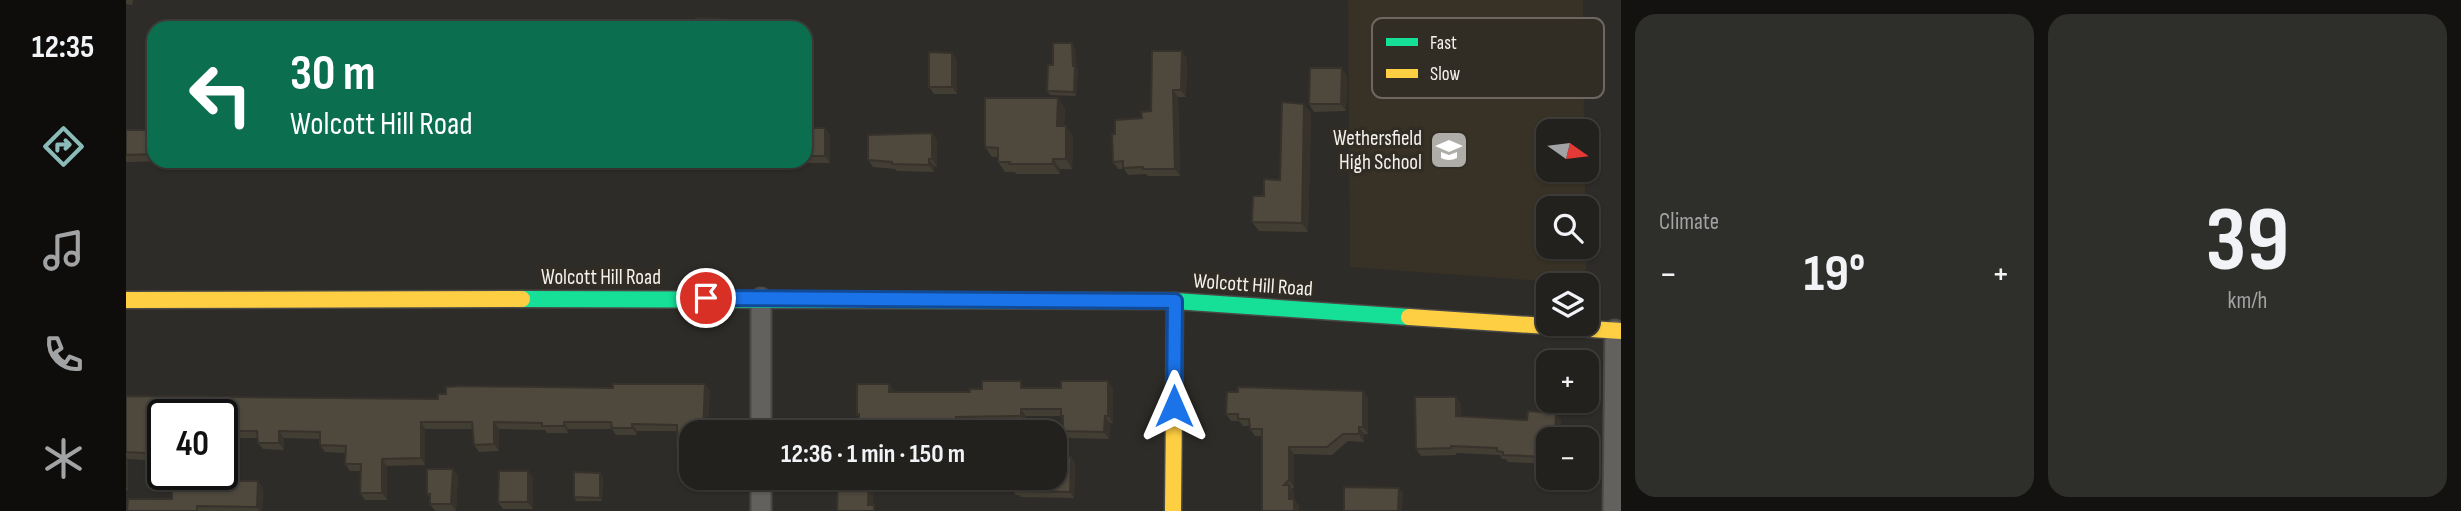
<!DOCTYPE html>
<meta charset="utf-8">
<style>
body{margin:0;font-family:"Sofia Sans Condensed",sans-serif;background:#2e2e2b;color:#f1f3f6;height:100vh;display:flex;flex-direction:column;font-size:26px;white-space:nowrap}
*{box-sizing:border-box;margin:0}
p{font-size:23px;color:#a2a3a4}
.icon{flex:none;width:38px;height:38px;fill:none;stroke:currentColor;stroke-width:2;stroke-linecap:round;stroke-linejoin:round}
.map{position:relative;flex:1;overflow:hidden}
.sheet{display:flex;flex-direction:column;gap:14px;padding:14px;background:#131210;width:840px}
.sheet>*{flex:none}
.hud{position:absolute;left:21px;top:21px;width:665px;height:147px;border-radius:21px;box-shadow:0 2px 5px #0004,0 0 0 2px #3f3e3c;background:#0b6e4f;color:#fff;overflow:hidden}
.needle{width:46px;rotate:104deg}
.fabs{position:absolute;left:1410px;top:119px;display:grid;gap:14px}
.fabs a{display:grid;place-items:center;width:63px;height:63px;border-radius:14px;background:#22211e;box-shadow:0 2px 5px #0004,0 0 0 2px #3f3e3c;font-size:35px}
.speed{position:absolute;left:21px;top:399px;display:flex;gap:14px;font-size:35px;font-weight:700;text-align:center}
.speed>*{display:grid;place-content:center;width:91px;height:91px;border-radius:50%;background:#22211e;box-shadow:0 2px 5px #0004,0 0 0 2px #3f3e3c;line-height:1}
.speed .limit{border:4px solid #111;border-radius:10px;background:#fff;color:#111}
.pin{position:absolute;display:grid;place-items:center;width:60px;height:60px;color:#fff;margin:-30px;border:4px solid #fff;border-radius:50%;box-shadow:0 2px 7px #0007}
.me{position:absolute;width:77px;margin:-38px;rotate:0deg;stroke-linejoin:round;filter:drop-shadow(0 0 5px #0008)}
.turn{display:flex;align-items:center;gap:24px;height:147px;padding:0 28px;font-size:32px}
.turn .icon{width:91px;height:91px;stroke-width:2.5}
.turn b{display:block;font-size:49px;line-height:60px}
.big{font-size:52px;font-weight:700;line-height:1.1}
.sheet .widget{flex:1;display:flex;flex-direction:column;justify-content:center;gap:10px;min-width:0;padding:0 24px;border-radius:21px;background:#2e2e2b}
.sheet .dial{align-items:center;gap:0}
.dial b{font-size:91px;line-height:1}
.heat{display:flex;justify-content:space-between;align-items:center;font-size:38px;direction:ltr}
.sheet .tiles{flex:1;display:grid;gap:14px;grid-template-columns:repeat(2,1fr)}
.trip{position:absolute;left:553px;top:420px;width:388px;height:70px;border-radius:21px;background:#22211e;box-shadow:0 2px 5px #0004,0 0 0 2px #3f3e3c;font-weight:700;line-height:70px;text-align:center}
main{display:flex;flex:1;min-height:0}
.tab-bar{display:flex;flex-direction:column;width:126px;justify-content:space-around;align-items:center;background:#0e0d0c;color:#a2a3a4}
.tab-bar .icon{width:49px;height:49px}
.tab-bar .on{color:#8bbbb9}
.tab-bar b{font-size:32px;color:#f1f3f6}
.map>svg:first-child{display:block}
</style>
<main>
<nav class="tab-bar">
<b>12:35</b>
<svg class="icon on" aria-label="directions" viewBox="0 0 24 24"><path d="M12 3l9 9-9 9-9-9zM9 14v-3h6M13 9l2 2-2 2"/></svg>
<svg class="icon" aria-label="music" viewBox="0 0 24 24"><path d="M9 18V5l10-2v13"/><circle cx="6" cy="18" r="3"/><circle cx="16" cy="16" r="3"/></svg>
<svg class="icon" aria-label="phone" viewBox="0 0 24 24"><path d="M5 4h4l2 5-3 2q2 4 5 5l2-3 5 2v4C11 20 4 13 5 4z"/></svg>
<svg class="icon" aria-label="climate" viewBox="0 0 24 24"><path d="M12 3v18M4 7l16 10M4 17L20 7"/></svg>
</nav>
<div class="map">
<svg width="1495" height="511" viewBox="0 0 1495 511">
<rect width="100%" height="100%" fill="#2e2c28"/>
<!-- built -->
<path fill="#383125" d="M 1222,0 L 1457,0 L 1458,131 L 1423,131 L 1423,170 L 1459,170 L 1459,208 L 1423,208 L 1423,247 L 1460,247 L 1460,284 L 1224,267 Z"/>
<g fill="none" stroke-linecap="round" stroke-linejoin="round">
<defs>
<path id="street" d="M 635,298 L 635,432
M 635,478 L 635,511
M 1487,511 L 1489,330"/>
<path id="fast" d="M 396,299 L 1049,301 L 1283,317"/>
<path id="slow" d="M 0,300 L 396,299
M 1283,317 L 1495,331
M 1047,511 L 1049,301"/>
</defs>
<!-- street casing -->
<use href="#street" stroke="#4a4946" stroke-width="23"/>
<!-- fast casing -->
<use href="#fast" stroke="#4a4946" stroke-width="19"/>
<!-- slow casing -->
<use href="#slow" stroke="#4a4946" stroke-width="19"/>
<!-- street -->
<use href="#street" stroke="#63615e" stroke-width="19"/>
<!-- fast -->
<use href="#fast" stroke="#16e098" stroke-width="16"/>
<!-- slow -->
<use href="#slow" stroke="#ffcf43" stroke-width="16"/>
</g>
<!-- wall -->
<path fill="#433e34" d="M 0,0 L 7,0 L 6,5 L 0,4 Z
M 949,47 L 950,66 L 952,69 L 950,96 L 924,95 L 921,91 L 927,65 Z
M 1061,58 L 1060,97 L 1052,97 L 1054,176 L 1022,176 L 1020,174 L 1002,175 L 998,169 L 992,169 L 987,162 L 989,134 L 1016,118 L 1025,111 Z
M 831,60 L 831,94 L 808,94 L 803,87 Z
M 1221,76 L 1220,111 L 1188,112 L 1183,104 Z
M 939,108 L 938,126 L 940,126 L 947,136 L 946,169 L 934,169 L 934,174 L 890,174 L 889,172 L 879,172 L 872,162 L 872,157 L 866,157 L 859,147 Z
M 1185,113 L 1182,232 L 1133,231 L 1126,222 L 1138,196 L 1154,180 Z
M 679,128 L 699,128 L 704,135 L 704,163 L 666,163 L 666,170 L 619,169 L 616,165 L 544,164 L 542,161 L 679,161 Z
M 0,130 L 28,130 L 28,161 L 55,161 L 0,162 Z
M 806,133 L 811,140 L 811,167 L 808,166 L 808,172 L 771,171 L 769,169 L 747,167 L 742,160 Z
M 58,161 L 115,161 L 115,162 L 60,165 Z
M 162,161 L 229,161 L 229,164 L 164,163 Z
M 287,161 L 335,161 L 335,167 L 290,166 Z
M 408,161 L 472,161 L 472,170 L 440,170 L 439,168 L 422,169 L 419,165 L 411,165 Z
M 763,384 L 768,392 L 844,392 L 900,388 L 987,388 L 987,423 L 984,423 L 983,439 L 942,438 L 937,431 L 937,420 L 935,416 L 900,416 L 900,423 L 835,424 L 835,430 L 777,429 L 777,432 L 735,432 L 733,430 L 733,418 L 731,414 Z
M 584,391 L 565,432 L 565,454 L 556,454 L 551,447 L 551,431 L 511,431 L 511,435 L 490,435 L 486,429 L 442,429 L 442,433 L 421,433 L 419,430 L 373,429 L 373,451 L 353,452 L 348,445 L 346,429 L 299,429 L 299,465 L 261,466 L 261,500 L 239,500 L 234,493 L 234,471 L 224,471 L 219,464 L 220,453 L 199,452 L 194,445 L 194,439 L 158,438 L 158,450 L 137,449 L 132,443 L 132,438 L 96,438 L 96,415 L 37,415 L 37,461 L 2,459 L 2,490 L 0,490 L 0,396 L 312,399 Z
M 1237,391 L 1242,398 L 1242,434 L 1238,434 L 1238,442 L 1222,441 L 1206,455 L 1168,454 L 1168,487 L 1166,489 L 1168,492 L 1168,499 L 1173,506 L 1136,511 L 1136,436 L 1129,436 L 1124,429 L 1124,426 L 1117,426 L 1113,421 L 1105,421 L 1100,414 Z
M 1330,397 L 1335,404 L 1335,416 L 1401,420 L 1435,420 L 1434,439 L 1423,439 L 1423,464 L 1382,462 L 1380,459 L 1376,459 L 1374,455 L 1330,453 L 1330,455 L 1295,456 L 1290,449 Z
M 949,463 L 948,498 L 895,497 L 893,495 L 890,495 L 886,489 Z
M 327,469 L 332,476 L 330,511 L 309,511 L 304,504 L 304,498 L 301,494 Z
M 402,471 L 407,478 L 407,509 L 377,509 L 372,502 Z
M 477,477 L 476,501 L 450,501 L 448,497 Z
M 132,481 L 137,488 L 136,511 L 1,511 L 46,499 Z"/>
<!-- shaded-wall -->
<path fill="#37322b" d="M 595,19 L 600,26 L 600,28 L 595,28 Z
M 946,43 L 949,47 L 950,66 L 952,69 L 950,96 L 948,92 Z
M 1056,51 L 1061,58 L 1060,97 L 1055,90 Z
M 826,53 L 831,60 L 831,94 L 826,87 Z
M 1216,68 L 1221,76 L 1220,111 L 1215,104 Z
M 1047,90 L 1052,97 L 1054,176 L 1049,169 Z
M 932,98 L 939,108 L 937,136 L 931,126 Z
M 1178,104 L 1185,113 L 1182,232 L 1176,223 Z
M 940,126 L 947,136 L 946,169 L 940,159 Z
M 699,128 L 704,135 L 704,163 L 699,156 Z
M 806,133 L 811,140 L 811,167 L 806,159 Z
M 803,159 L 808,166 L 808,172 L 803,165 Z
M 927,159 L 934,169 L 934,174 L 927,164 Z
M 467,161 L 472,161 L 472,170 L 467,163 Z
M 661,161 L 664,161 L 666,163 L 666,170 Z
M 982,381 L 987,388 L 987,423 L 982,416 Z
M 579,384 L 584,391 L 582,432 L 577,432 Z
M 763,384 L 768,391 L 768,399 L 763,392 Z
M 1237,391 L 1242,398 L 1242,434 L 1237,427 Z
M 1330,397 L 1335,404 L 1335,423 L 1330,416 Z
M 895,409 L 900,416 L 900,423 L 895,416 Z
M 1430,413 L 1435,420 L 1434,439 L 1429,439 Z
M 979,416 L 984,423 L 983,439 L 978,432 Z
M 830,417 L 835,424 L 835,430 L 830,423 Z
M 295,422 L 299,429 L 299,465 L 295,458 Z
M 368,422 L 373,429 L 373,451 L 368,444 Z
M 438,422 L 442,429 L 442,433 L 438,426 Z
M 772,422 L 777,429 L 777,432 L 774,432 L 772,430 Z
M 506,424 L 511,431 L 511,435 L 506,428 Z
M 1233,427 L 1238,434 L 1238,442 L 1233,434 Z
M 153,431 L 158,438 L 158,450 L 153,443 Z
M 1163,447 L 1168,454 L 1168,487 L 1163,480 Z
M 0,456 L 2,459 L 2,490 L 0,487 Z
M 945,457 L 949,463 L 948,498 L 944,492 Z
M 256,459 L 261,466 L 261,500 L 256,493 Z
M 327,469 L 332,476 L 330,511 L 325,504 Z
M 402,471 L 407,478 L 407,509 L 402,502 Z
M 474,473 L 477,477 L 476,501 L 474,498 Z
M 743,478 L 745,478 L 748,481 L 747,511 L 742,505 Z
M 132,481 L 137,488 L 136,511 L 134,511 L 131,507 Z
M 1163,485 L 1168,492 L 1168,506 L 1163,499 Z
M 1273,488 L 1277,493 L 1276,511 L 1272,511 Z
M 1168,499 L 1173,506 L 1173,511 L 1168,511 Z"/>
<!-- building -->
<path fill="#4e483d" stroke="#37322b" stroke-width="2" d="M 570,18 L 595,19 L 595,28 L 570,28 Z
M 331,23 L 357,24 L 357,28 L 331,28 Z
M 449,24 L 473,25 L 473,28 L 449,28 Z
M 927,43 L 946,43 L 947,66 L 949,66 L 948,92 L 921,91 L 922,65 L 927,65 Z
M 1026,51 L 1056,51 L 1055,90 L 1047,90 L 1049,169 L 1017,169 L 1017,167 L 997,168 L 997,161 L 987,162 L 986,134 L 989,134 L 989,120 L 1016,118 L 1015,112 L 1025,111 Z
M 803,52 L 826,53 L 826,87 L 803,87 Z
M 1184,68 L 1216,68 L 1215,104 L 1183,104 Z
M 859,98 L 932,98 L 931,126 L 940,126 L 940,159 L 927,159 L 927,164 L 883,164 L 884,162 L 872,162 L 872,148 L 859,147 Z
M 1156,102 L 1178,104 L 1176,223 L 1126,222 L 1127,196 L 1138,196 L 1138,179 L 1154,180 Z
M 679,128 L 699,128 L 699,156 L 679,156 Z
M 0,130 L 28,130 L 28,154 L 0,155 Z
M 806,133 L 806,159 L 803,159 L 803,165 L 766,164 L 766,162 L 742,160 L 742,135 Z
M 417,161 L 467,161 L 467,163 L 435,163 L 435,161 L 417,162 Z
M 614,161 L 661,161 L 661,162 L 614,162 Z
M 856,381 L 895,381 L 895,388 L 935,388 L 935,381 L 982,381 L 982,416 L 979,416 L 978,432 L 937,431 L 937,416 L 935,416 L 935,409 L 895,409 L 895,416 L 830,417 L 830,423 L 772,422 L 772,430 L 733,430 L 733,414 L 731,414 L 731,384 L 763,384 L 763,392 L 844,392 L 844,389 L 856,389 Z
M 487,384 L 579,384 L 577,432 L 565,432 L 565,447 L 551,447 L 551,425 L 506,424 L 506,428 L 486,428 L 485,422 L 438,422 L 438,426 L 416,426 L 416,423 L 368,422 L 368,444 L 348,445 L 346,422 L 295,422 L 295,458 L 256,459 L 256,493 L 234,493 L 235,464 L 219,464 L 220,446 L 194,445 L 194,432 L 153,431 L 153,443 L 132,443 L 131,431 L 96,431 L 96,415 L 37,415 L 37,454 L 0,452 L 0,396 L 312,399 L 312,394 L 320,394 L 320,387 L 335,386 L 487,388 Z
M 1112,387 L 1237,391 L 1237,427 L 1233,427 L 1233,434 L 1217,434 L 1201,447 L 1163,447 L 1163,480 L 1158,485 L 1163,485 L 1163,499 L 1168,499 L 1168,511 L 1136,511 L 1136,429 L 1124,429 L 1123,419 L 1112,419 L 1112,414 L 1100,414 L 1101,392 L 1112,392 Z
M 1289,397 L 1330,397 L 1330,416 L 1401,420 L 1402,411 L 1430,413 L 1429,439 L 1423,439 L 1423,457 L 1377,455 L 1377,452 L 1371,451 L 1371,448 L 1325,446 L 1325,448 L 1290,449 Z
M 929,457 L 945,457 L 944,492 L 891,491 L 891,489 L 886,489 L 886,478 L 929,478 Z
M 301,469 L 327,469 L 325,504 L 304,504 L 304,494 L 301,494 Z
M 373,471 L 402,471 L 402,502 L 372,502 Z
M 448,472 L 474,473 L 474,498 L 448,497 Z
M 712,478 L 743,478 L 742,505 L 748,505 L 748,511 L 711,511 Z
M 46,480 L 132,481 L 131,507 L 71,506 L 71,511 L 1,511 L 2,499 L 46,499 Z
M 1218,487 L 1273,488 L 1272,511 L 1218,511 Z"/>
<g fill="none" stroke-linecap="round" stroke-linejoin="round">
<defs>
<path id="route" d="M 580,298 L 1049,301 L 1048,406"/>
</defs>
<!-- route casing -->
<use href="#route" stroke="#114b97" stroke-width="18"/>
<!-- route -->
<use href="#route" stroke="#1a73e8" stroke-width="12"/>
</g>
<!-- icons -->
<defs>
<symbol id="school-square" viewBox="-11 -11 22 22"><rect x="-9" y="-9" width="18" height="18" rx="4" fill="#afada8" stroke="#312d25"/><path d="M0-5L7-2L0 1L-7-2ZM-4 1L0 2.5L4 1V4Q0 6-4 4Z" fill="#fff"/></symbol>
</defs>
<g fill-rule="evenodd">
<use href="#school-square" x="1301" y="128" width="44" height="44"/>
</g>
<g text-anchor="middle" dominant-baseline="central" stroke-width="7" stroke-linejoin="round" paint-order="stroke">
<!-- poi labels -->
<g font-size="21" fill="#f4f2ed" stroke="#312d25" text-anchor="end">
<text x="1296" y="138">Wethersfield<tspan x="1296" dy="24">High School</tspan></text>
</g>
<!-- street labels -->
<g font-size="21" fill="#f4f2ed" stroke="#312d25">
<text x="475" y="277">Wolcott Hill Road</text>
<text transform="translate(1127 285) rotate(4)">Wolcott Hill Road</text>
</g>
</g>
<!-- legend -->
<rect x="1246" y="18" width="232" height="80" rx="10" fill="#312d25" stroke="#6c6861" stroke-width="2"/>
<rect x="1260" y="38" width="32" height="8" fill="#16e098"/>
<rect x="1260" y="69" width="32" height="9" fill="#ffcf43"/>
<g font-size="19" fill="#f4f2ed">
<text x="1304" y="49">Fast</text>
<text x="1304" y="80">Slow</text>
</g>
</svg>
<div class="fabs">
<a><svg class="needle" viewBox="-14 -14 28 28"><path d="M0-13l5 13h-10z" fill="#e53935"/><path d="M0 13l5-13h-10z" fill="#a2a3a4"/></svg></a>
<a><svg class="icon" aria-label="search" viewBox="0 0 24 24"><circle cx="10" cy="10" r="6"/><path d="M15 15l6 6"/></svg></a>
<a><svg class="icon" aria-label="layers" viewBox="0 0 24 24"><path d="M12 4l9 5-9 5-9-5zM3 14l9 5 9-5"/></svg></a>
<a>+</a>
<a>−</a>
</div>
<div class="speed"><div class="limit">40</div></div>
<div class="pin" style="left:580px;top:298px;background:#d93025"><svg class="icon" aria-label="arrive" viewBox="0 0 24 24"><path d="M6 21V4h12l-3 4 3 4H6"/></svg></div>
<svg class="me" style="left:1048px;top:406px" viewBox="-20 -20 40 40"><path d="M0-17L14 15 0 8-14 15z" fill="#1a73e8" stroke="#fff" stroke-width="4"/></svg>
<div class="trip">12:36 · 1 min · 150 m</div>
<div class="hud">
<div class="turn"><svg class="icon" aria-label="left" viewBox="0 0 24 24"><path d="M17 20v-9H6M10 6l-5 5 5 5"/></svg><div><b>30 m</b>Wolcott Hill Road</div></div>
</div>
</div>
<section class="sheet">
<div class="tiles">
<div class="widget"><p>Climate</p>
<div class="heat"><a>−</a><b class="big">19°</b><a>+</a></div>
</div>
<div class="widget dial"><b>39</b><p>km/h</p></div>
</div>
</section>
</main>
